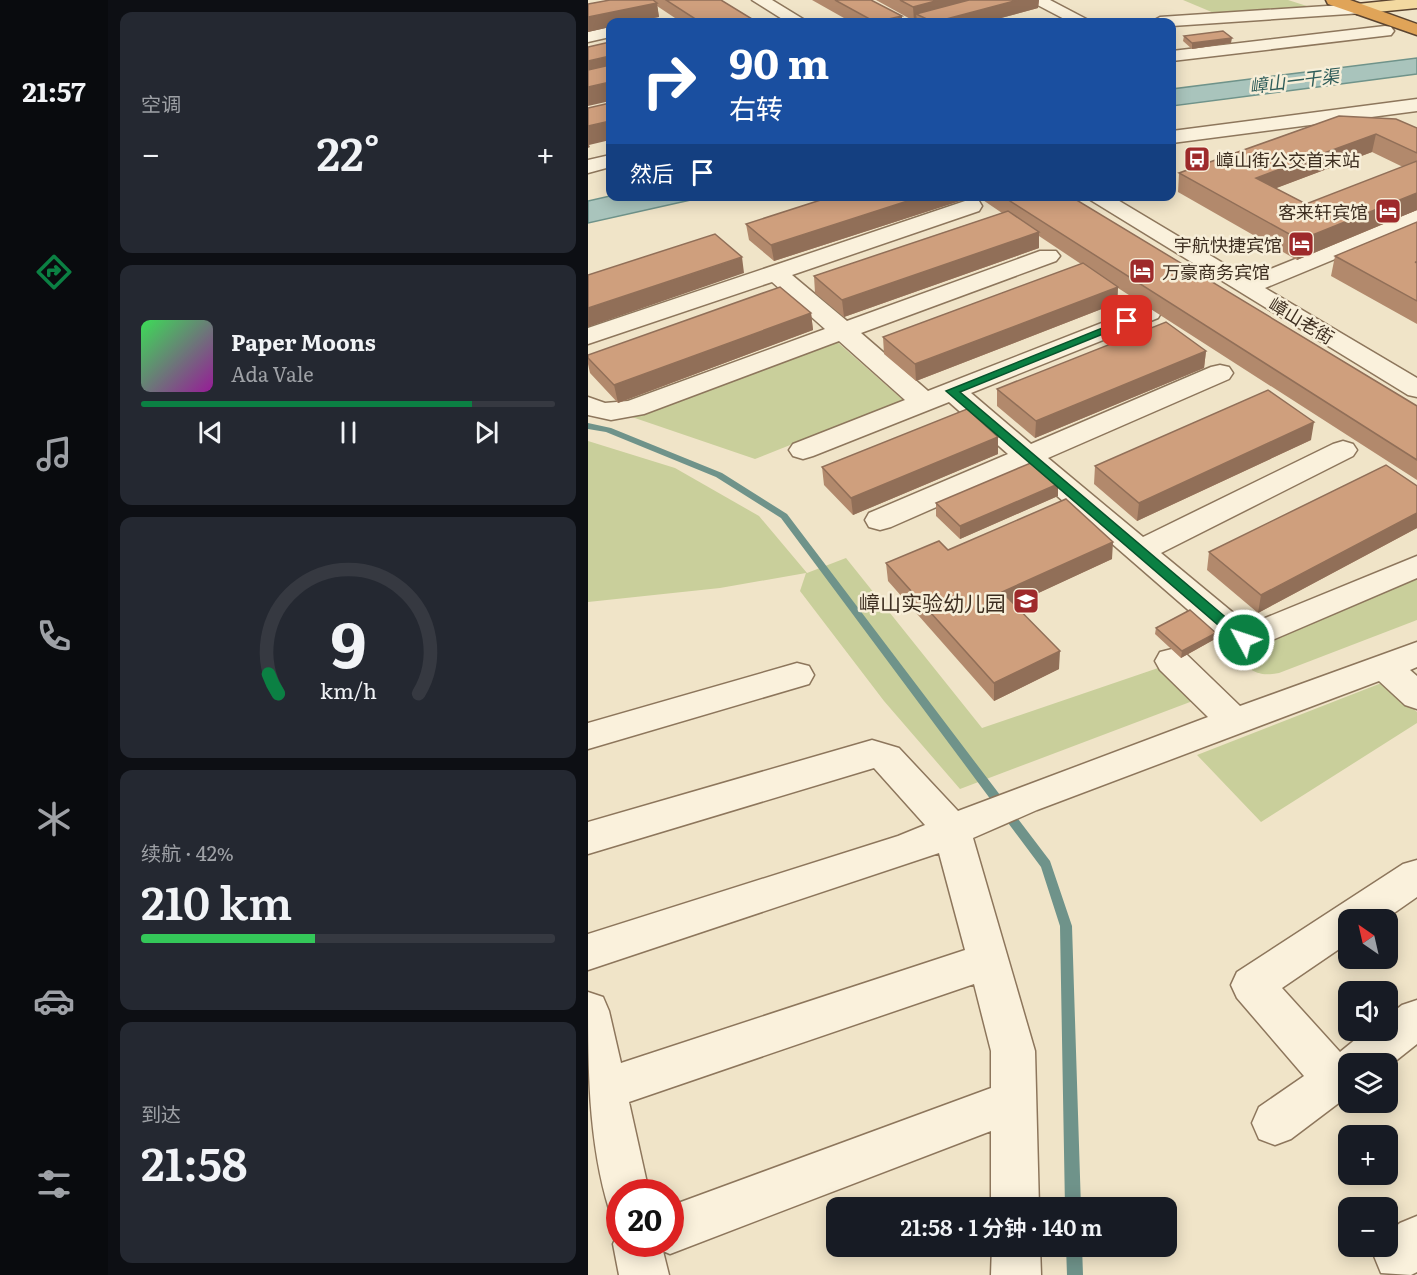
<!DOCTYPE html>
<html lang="zh">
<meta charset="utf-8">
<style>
body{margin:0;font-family:Literata,"Noto Sans SC",serif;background:#242831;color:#f1f3f6;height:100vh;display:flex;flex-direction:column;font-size:22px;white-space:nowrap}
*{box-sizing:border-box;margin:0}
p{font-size:20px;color:#9ea1a6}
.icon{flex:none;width:33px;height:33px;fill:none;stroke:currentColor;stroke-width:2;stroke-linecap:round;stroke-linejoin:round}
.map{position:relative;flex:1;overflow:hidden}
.sheet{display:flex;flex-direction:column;gap:12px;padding:12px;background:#0d0f14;width:480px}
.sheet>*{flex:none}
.guide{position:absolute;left:18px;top:18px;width:570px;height:183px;border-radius:12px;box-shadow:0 3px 15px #0003;background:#1a4fa0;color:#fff;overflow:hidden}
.needle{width:39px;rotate:326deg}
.fabs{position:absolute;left:750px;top:909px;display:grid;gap:12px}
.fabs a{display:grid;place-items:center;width:60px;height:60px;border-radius:12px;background:#171b24;box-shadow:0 3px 15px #0003;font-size:30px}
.speed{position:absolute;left:18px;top:1179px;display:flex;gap:12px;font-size:30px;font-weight:700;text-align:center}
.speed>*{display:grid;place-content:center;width:78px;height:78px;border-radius:50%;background:#171b24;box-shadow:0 3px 15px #0003;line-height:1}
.speed .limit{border:9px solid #d22;background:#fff;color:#111}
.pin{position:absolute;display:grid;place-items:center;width:51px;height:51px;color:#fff;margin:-26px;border-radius:12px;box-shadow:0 3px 9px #0006}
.me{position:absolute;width:66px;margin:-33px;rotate:310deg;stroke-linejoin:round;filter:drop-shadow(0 0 4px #0008)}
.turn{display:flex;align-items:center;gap:21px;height:126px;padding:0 24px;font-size:27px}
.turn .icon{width:78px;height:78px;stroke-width:2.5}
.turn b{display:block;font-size:42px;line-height:51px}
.then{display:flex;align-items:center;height:57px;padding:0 24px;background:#0003;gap:12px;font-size:22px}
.big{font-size:45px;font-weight:600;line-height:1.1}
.sheet .widget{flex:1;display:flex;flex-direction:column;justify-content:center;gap:9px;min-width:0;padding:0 21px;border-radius:12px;background:#242831}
.sheet .dial{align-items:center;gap:0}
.dial svg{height:156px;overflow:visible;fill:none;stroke:#363941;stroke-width:7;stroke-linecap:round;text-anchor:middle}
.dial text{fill:#f1f3f6;stroke:none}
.song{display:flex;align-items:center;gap:18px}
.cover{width:72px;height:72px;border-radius:9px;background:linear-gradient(135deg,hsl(130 70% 55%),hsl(300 70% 35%))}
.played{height:6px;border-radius:3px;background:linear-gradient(90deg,#0b8043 80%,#363941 80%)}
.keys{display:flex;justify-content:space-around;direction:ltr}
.heat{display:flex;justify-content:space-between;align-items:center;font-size:33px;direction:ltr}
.charge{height:9px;border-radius:4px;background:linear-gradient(90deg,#34c759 42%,#363941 0)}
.trip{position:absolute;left:238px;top:1197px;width:351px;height:60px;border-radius:12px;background:#171b24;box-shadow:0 3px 15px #0003;font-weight:600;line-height:60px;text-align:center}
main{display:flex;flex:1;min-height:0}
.tab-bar{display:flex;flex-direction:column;width:108px;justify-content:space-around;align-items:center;background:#090b0e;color:#9ea1a6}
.tab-bar .icon{width:42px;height:42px}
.tab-bar .active{color:#0b8043}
.tab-bar b{font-size:27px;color:#f1f3f6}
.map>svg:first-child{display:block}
</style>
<main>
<nav class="tab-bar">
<b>21:57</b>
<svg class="icon active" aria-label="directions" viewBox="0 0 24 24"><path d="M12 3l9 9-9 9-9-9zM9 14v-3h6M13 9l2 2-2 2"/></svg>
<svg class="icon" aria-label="music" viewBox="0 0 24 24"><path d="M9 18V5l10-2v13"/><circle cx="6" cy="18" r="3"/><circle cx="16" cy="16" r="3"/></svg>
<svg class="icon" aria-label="phone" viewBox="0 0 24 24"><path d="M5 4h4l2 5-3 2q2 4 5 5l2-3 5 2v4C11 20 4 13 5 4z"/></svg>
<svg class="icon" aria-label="climate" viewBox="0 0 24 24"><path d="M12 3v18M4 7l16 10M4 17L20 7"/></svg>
<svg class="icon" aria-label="car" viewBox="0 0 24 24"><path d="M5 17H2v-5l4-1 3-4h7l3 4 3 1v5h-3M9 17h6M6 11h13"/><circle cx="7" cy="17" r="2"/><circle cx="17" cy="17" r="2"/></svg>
<svg class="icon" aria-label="filters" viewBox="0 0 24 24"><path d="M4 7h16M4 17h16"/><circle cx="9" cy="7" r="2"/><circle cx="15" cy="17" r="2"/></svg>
</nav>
<section class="sheet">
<div class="widget"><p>空调</p>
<div class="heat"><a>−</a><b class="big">22°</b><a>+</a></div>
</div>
<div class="widget">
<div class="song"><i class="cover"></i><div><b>Paper Moons</b><p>Ada Vale</p></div></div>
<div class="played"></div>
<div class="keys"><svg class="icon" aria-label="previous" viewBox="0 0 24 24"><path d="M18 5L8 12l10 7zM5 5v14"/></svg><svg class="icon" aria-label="pause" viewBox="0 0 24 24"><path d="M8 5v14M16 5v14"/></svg><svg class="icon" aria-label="next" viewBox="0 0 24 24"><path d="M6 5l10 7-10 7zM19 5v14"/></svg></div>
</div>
<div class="widget dial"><svg viewBox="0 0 100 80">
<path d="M14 69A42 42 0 1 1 86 69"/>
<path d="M14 69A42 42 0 0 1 9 59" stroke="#0b8043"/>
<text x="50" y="56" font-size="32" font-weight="700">9</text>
<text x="50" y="72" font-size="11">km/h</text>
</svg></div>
<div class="widget"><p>续航 · 42%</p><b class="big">210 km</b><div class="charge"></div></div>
<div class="widget"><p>到达</p><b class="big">21:58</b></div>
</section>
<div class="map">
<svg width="829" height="1275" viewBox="0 0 829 1275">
<rect width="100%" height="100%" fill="#f0e4c8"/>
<!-- green -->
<path fill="#c9cf9b" d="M 595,0 L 700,0 L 722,7 L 626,13 Z
M 247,340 L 315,400 L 167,459 L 41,416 Z
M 0,441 L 87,468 L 171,516 L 219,573 L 258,558 L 394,728 L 576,666 L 610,699 L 372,789 L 296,701 L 212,591 L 218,573 L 132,588 L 0,602 Z
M 829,572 L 829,620 L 691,673 C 667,678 660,668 643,652 Z
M 796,682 L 829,712 L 829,723 L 673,822 L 609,755 Z"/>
<!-- water -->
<path fill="#a9c4bc" stroke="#6f938a" stroke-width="1.5" d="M 829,58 L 829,74 L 584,106 L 584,89 Z
M 22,196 L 116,197 L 0,223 L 0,201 Z"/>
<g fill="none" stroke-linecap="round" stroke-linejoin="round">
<!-- stream -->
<path fill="#6f938a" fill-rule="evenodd" d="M 0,423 L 23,428 L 134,473 L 199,514 L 462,861 L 484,926 L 493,1208 L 477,1208 L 472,926 L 453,867 L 193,518 L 128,477 L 18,432 L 0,429 Z
M 478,1246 L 494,1246 L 495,1275 L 479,1275 Z"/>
<defs>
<path id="minor" d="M 164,0 L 184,0 L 220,22 L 199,22 Z
M 440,0 L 462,0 L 504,22 L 482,22 Z
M 769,4 L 778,9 L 775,13 L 584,26 L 584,22 L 563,22 L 572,17 Z
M 797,26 L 803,27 L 806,31 L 803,35 L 584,61 L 584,51 Z
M 22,27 L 22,37 L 0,42 L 0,32 Z
M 829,99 L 829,111 L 584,143 L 584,131 Z
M 22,155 L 22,167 L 0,173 L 0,160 Z
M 496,196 L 523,196 L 660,278 L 829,210 L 829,225 L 677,288 L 829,378 L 829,397 L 820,395 Z
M 383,199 L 391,201 L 394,206 L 391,211 L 204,275 L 259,321 L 452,251 L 468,251 L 472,256 L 468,261 L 273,333 L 340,391 L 552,308 L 561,306 L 570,308 L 573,313 L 570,318 L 383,393 L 443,444 L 623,367 L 632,365 L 641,367 L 645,373 L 641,379 L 460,458 L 555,537 L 745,444 L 755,441 L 765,444 L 769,450 L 765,456 L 573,553 L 660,625 L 829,556 L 829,578 L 656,652 L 644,648 L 437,468 L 303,527 L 292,530 L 281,527 L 277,520 L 281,513 L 420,454 L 361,402 L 225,456 L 215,459 L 205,456 L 201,450 L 205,444 L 317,400 L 251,341 L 56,414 L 23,420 L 0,415 L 0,397 L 17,403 L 40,401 L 237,329 L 184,282 L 0,344 L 0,328 Z
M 829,642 L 829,667 L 822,670 L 829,676 L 829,709 L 817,705 L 791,681 L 449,810 L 385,838 L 447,1051 L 451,1208 L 403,1208 L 403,1131 L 82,1254 L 75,1251 L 81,1275 L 31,1275 L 25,1244 L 32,1228 L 32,1244 L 82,1244 L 82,1206 L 403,1088 L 403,1051 L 386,984 L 41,1102 L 61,1192 L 32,1192 L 32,1213 L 21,1209 C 0,1141 0,1064 0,992 L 15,997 L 21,1011 L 33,1063 L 377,950 L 351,853 L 0,970 L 0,934 L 310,836 L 337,825 L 286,768 L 0,854 L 0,822 L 284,740 L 311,748 L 370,811 L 620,717 L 572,670 L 567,661 L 572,652 L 584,649 L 596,652 L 652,706 Z
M 209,663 L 221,666 L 226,675 L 221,684 L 0,749 L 0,723 Z
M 829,860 L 829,897 L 796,920 L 760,920 L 760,943 L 694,988 L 752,1052 L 779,1030 L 800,1030 L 800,1016 L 814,1005 L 829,1000 L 829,1044 L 800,1067 L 800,1064 L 760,1064 L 760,1096 L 703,1139 L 687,1145 L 671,1139 L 664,1123 L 671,1107 L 716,1076 L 649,998 L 643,985 L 649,972 L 815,864 Z
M 829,1216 L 829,1272 L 823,1275 L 793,1273 L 786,1256 L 790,1246 L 800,1246 L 800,1233 L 812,1223 Z
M 404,1246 L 452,1246 L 453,1275 L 403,1275 Z"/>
<path id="major" d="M 808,0 L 829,0 L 829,8 L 769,14 L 760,9 L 769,4 Z"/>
<path id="highway" d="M 738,0 L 762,0 L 829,24 L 829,35 L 740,4 Z"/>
</defs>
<!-- minor casing -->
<use href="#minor" stroke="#8d765c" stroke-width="3"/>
<!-- major casing -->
<use href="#major" stroke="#5b4430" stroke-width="3"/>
<!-- highway casing -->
<use href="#highway" stroke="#5b4430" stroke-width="3"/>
<!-- minor -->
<use href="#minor" fill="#faf1dc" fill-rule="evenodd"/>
<!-- major -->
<use href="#major" fill="#f3d9a0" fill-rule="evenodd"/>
<!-- highway -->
<use href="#highway" fill="#e0a458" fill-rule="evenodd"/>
</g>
<!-- wall -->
<path fill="#b2896c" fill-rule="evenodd" d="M 22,0 L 133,0 L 169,22 L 93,22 L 69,6 L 71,17 L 45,22 L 22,22 Z
M 224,0 L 283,0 L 314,22 L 263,22 Z
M 288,0 L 451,0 L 450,8 L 398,22 L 329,22 L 329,20 L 326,21 Z
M 596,36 L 643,43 L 604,49 L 595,41 Z
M 751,116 L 829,128 L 829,210 L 709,260 L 590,192 L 591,173 ZM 784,152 L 815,167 L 718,204 L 688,188 Z
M 389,196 L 482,196 L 829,406 L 829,480 L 530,288 L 529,303 L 328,381 L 296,354 L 295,337 L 493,264 L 451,236 L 451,248 L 256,317 L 227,293 L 226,276 L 414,213 Z
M 375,200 L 186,261 L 161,240 L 158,224 Z
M 829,222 L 829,324 L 743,276 L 747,256 Z
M 223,313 L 225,330 L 30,403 L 2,373 L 0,364 L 0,355 Z
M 618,351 L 616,368 L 447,438 L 409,406 L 409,389 Z
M 410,437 L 410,454 L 265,515 L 236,485 L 234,467 Z
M 723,440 L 549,521 L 506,484 L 507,466 Z
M 829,486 L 829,528 L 670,613 L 619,570 L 621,552 Z
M 470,496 L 372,539 L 348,516 L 348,503 Z
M 360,550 L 524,559 L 426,604 L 471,669 L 406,701 L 300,581 L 298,563 Z
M 568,628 L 628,633 L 627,639 L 593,658 L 567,634 Z"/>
<!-- shaded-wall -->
<path fill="#916f58" d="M 351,0 L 385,0 L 328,14 L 329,20 L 326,21 L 325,7 Z
M 430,0 L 451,0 L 450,8 L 398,22 L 347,22 Z
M 69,3 L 71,17 L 45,22 L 22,22 L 22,27 L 0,32 L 0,17 Z
M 314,16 L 314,22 L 290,22 Z
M 644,38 L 643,43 L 604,49 L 604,43 Z
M 22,56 L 22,71 L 0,76 L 0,61 Z
M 22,82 L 22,101 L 0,106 L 0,87 Z
M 22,121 L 22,140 L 1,145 L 2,147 L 0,148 L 0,126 Z
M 788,134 L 784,152 L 665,197 L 668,178 Z
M 829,193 L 829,210 L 709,260 L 712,240 Z
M 335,196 L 375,196 L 375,200 L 186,261 L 183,245 Z
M 451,232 L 451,248 L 256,317 L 254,300 Z
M 154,257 L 156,273 L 0,327 L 0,308 Z
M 530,287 L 529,303 L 328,381 L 327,364 Z
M 223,313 L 225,330 L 30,403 L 26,385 Z
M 618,351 L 616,368 L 447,438 L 448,421 Z
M 726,422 L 723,440 L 549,521 L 551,503 Z
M 410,437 L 410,454 L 265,515 L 263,498 Z
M 470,484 L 470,496 L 372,539 L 372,526 Z
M 829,513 L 829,528 L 670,613 L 673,595 Z
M 525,542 L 524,559 L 414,610 L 414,592 Z
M 628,633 L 627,639 L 593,658 L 594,651 Z
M 472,651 L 471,669 L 406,701 L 406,683 Z"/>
<!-- building -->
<path fill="#cf9f7d" stroke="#916f58" stroke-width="1.5" d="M 22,0 L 65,0 L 69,3 L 0,17 L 0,4 Z
M 78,0 L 133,0 L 169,22 L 112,22 Z
M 247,0 L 283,0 L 314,16 L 287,22 Z
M 312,0 L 351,0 L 325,7 Z
M 381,0 L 430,0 L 347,22 L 345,22 L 328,14 Z
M 635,31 L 644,38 L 604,43 L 596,36 Z
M 22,42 L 22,56 L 0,61 L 0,47 Z
M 22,65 L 22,82 L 0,87 L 0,70 Z
M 22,103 L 22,121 L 0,126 L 0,108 Z
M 751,116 L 808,119 L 829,128 L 829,153 L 788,134 L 668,178 L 718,204 L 829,161 L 829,193 L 712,240 L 591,173 Z
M 245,196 L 335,196 L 183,245 L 158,224 Z
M 414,196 L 482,196 L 829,406 L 829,460 Z
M 420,211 L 451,232 L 254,300 L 226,276 Z
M 829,222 L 829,262 L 827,262 L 829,263 L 829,301 L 747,256 Z
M 127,234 L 154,257 L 0,308 L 0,275 Z
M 495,263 L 530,287 L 327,364 L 295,337 Z
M 192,287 L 223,313 L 26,385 L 0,358 L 0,355 Z
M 578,322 L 618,351 L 448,421 L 409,389 Z
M 680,390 L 726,422 L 551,503 L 507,466 Z
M 379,409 L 410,437 L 263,498 L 234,467 Z
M 445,462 L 470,484 L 372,526 L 348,503 Z
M 798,465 L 829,486 L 829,513 L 673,595 L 621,552 Z
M 478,499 L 525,542 L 414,592 L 472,651 L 406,683 L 298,563 L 351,541 L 360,550 Z
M 602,610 L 628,633 L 594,651 L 568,628 Z"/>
<!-- route -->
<path fill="#0b8043" stroke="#07532c" stroke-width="1.5" d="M 539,318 L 544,321 L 542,323 L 372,392 L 661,637 L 661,643 L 651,643 L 358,391 Z"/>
<!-- icons -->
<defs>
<symbol id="bus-square" viewBox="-11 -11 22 22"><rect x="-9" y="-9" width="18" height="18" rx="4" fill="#9e2a2b" stroke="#f7eed8"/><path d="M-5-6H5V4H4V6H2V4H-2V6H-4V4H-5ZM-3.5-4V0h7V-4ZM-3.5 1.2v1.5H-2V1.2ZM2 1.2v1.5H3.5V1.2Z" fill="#fff"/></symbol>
<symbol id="hotel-square" viewBox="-11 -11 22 22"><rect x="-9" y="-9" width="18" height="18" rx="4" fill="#9e2a2b" stroke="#f7eed8"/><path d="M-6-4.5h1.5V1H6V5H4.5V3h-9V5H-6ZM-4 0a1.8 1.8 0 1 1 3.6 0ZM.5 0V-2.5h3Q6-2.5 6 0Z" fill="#fff"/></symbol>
<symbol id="school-square" viewBox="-11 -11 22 22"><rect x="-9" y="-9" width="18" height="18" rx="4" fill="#9e2a2b" stroke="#f7eed8"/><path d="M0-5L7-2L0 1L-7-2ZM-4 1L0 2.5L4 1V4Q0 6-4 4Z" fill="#fff"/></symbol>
</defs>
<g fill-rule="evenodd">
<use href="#bus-square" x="594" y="144" width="30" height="30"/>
<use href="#hotel-square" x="785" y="196" width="30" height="30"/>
<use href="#hotel-square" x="698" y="229" width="30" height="30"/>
<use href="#hotel-square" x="539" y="256" width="30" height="30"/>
<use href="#school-square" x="423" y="586" width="30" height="30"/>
</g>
<g text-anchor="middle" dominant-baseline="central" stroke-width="5" stroke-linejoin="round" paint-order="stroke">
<!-- far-water labels -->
<g font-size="18" font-style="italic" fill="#2f5d5a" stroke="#f7eed8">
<text transform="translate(706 80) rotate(-7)">嶂山一干渠</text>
</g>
<!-- far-poi labels -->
<g font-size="18" fill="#3d2e20" stroke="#f7eed8" text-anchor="start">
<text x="628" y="159">嶂山街公交首末站</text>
<text x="780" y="211" text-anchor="end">客来轩宾馆</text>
<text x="694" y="244" text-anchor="end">宇航快捷宾馆</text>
<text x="574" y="271">万豪商务宾馆</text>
</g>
<!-- far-street labels -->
<g font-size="18" fill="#3d2e20" stroke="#f7eed8">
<text transform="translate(714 320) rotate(31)">嶂山老街</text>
</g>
<!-- poi labels -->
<g font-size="21" fill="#3d2e20" stroke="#f7eed8" text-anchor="end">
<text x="418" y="601">嶂山实验幼儿园</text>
</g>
</g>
</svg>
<div class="fabs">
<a><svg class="needle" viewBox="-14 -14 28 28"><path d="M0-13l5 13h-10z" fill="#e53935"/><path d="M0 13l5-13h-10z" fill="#9ea1a6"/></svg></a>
<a><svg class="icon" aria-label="sound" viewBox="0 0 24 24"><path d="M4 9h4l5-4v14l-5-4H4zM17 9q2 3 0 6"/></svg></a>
<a><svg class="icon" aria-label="layers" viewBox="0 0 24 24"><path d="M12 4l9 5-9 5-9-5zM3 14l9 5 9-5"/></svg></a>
<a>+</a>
<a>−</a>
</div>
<div class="speed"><div class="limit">20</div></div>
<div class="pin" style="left:539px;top:321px;background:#d93025"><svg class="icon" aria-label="arrive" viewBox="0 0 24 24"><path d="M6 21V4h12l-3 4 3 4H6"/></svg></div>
<svg class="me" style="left:656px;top:640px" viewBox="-20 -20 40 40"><circle r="17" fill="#0b8043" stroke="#fff" stroke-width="3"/><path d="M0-11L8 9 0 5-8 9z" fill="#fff"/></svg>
<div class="trip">21:58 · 1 分钟 · 140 m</div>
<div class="guide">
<div class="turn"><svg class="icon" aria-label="right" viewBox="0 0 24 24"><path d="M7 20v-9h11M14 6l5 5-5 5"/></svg><div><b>90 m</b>右转</div></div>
<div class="then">然后<svg class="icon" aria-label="arrive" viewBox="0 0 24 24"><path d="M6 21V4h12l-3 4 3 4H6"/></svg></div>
</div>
</div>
</main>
